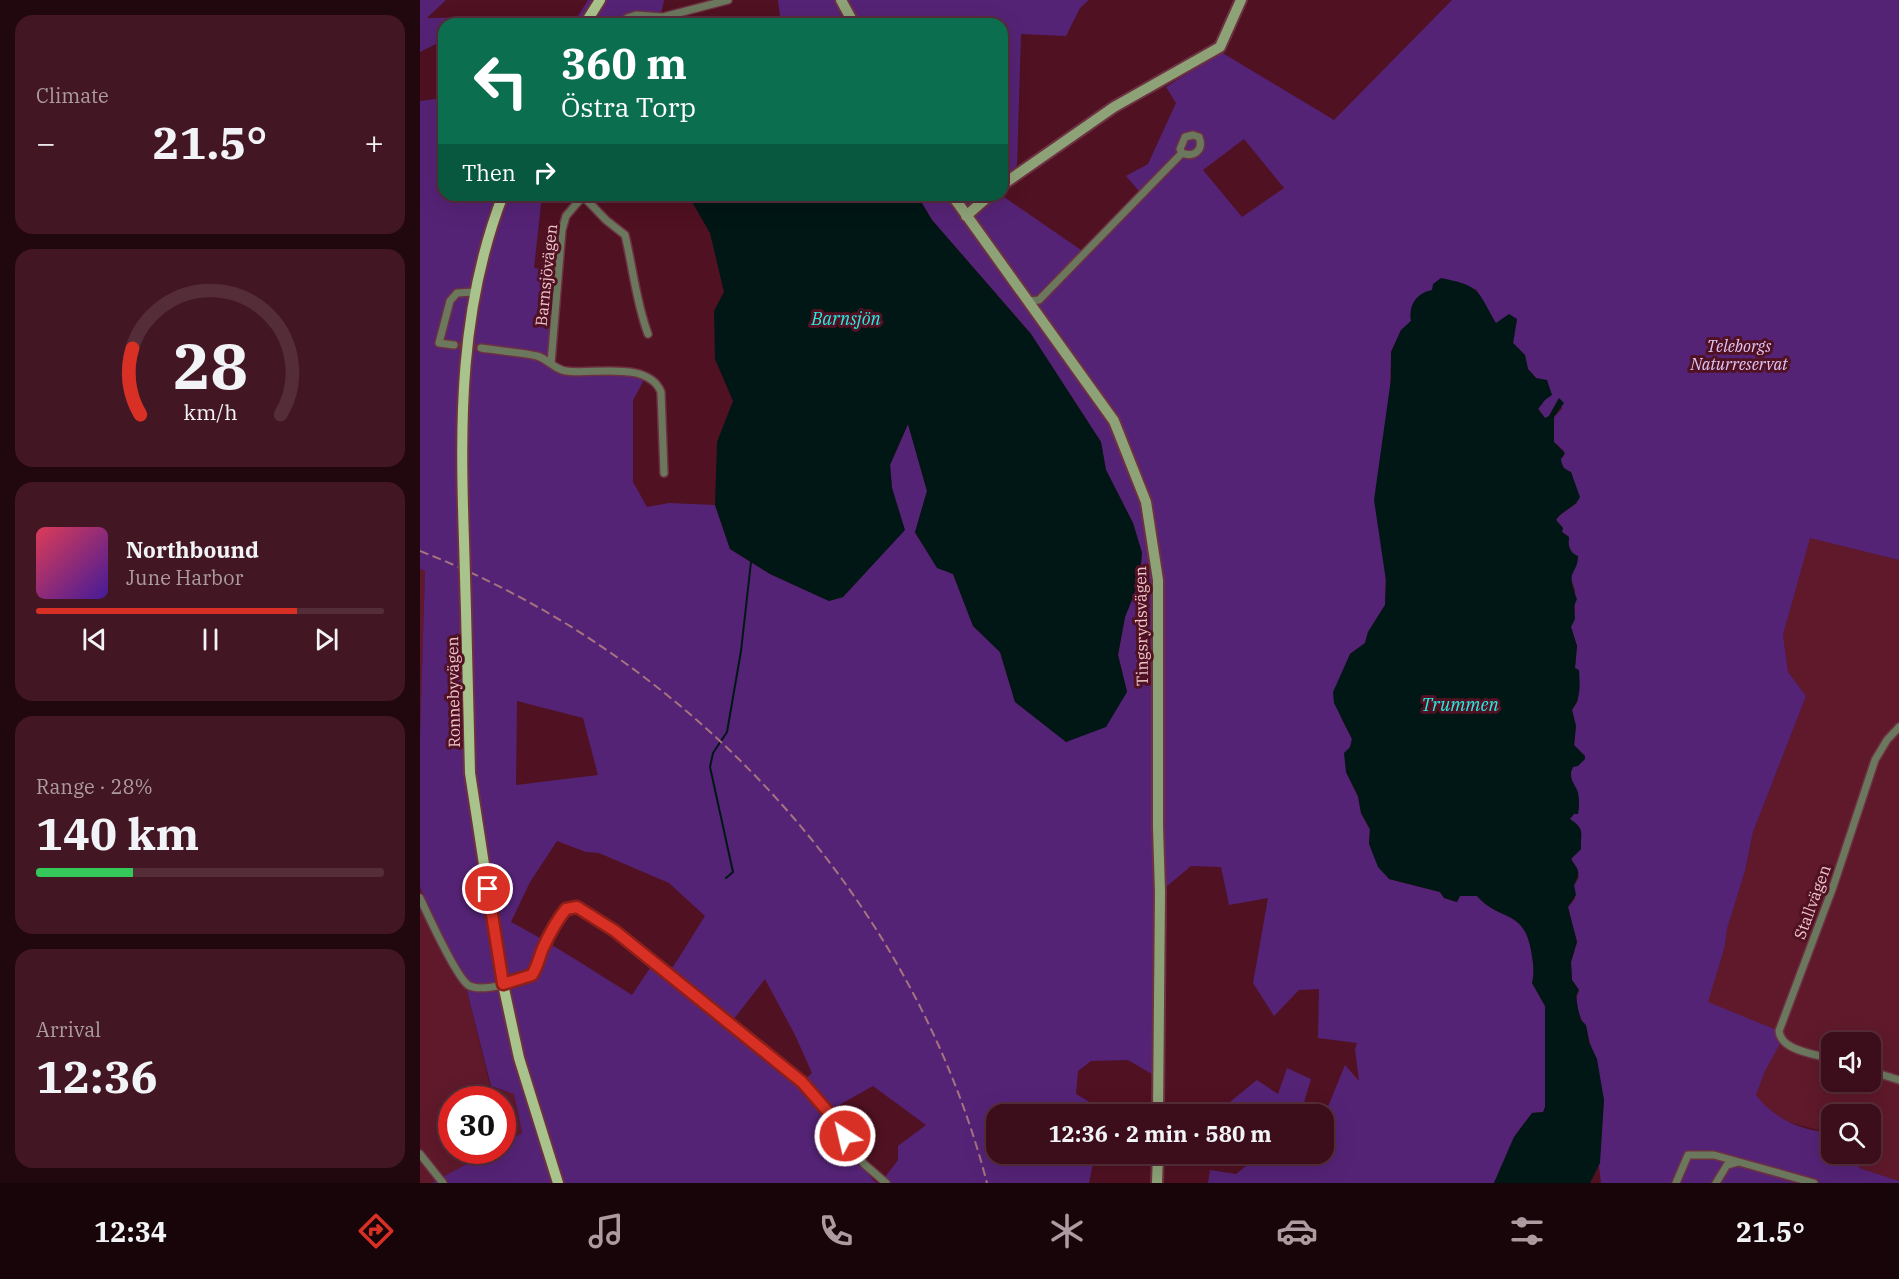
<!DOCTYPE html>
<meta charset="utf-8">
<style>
body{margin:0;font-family:"IBM Plex Serif",serif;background:#431623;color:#f1f3f6;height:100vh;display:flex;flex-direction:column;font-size:22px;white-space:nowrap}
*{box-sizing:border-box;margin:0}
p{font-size:20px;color:#ac9ca2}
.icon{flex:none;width:33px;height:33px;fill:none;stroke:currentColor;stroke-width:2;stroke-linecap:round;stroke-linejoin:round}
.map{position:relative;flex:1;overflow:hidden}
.panel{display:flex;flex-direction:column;gap:15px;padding:15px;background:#21070e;width:420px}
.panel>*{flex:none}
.top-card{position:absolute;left:18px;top:18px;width:570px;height:183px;border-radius:18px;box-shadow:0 6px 24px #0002,0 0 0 2px #552d39;background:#0b6e4f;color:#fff;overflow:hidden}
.fabs{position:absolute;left:1401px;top:1032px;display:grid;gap:12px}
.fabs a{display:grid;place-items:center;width:60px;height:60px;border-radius:12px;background:#3c0d1a;box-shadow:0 6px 24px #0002,0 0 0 2px #552d39;font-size:30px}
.speed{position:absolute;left:18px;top:1086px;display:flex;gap:12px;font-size:30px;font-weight:700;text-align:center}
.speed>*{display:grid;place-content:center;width:78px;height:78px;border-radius:50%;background:#3c0d1a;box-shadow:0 6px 24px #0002,0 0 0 2px #552d39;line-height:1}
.speed .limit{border:9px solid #d22;background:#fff;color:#111}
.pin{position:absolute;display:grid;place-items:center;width:51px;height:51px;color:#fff;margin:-26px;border:3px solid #fff;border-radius:50%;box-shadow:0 2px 6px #0007}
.me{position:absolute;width:66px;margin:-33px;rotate:325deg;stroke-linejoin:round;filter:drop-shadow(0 0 4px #0008)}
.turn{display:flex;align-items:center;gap:21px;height:126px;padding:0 24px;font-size:27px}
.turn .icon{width:78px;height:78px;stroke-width:2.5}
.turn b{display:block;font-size:42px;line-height:51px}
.then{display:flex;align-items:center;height:57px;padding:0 24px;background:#0003;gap:12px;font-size:22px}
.big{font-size:45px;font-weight:800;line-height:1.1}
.panel .widget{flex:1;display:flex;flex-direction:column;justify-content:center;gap:9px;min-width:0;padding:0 21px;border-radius:18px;background:#431623}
.panel .dial{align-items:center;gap:0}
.dial svg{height:156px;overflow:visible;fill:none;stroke:#552d39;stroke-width:7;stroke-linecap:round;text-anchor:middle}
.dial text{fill:#f1f3f6;stroke:none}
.song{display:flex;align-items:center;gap:18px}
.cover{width:72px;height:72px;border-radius:9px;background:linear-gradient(135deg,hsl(350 70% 55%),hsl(260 70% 35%))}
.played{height:6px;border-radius:3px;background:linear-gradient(90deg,#d93025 75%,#552d39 75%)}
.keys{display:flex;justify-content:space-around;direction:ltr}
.heat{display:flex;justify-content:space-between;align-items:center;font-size:33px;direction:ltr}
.charge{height:9px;border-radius:4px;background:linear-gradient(90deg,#34c759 28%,#552d39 0)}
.trip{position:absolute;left:566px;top:1104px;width:348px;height:60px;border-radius:18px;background:#3c0d1a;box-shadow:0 6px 24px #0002,0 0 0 2px #552d39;font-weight:800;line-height:60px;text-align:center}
.tabs{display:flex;height:96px;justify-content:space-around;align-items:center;background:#18050a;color:#ac9ca2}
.tabs .icon{width:42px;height:42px}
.tabs .on{color:#d93025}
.tabs b{font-size:27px;color:#f1f3f6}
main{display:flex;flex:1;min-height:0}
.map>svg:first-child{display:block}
</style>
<main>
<section class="panel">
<div class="widget"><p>Climate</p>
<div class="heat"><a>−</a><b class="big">21.5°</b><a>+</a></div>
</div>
<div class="widget dial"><svg viewBox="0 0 100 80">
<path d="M14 69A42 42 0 1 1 86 69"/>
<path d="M14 69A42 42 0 0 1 10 35" stroke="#d93025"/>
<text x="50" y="56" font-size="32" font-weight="700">28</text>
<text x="50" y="72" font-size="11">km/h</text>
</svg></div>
<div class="widget">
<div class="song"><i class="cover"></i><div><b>Northbound</b><p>June Harbor</p></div></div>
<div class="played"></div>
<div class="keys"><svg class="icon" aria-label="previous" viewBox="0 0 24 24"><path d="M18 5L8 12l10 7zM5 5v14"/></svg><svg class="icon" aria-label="pause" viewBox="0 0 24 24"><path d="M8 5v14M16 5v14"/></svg><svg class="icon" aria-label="next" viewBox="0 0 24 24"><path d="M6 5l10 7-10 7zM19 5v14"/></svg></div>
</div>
<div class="widget"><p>Range · 28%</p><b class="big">140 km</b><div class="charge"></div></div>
<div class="widget"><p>Arrival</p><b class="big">12:36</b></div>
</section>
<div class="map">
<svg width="1479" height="1183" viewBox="0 0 1479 1183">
<rect width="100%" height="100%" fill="#501122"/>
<!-- built -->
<path fill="#5f192b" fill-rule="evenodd" d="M 1390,537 L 1479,560 L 1479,1181 L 1438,1168 L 1435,1161 L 1437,1154 L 1450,1154 L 1450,1114 L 1412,1114 L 1411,1132 L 1406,1132 L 1368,1122 L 1357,1116 L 1344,1106 L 1336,1095 L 1345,1071 L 1287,1002 L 1305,946 L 1307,929 L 1325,871 L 1333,832 L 1386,696 L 1368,672 L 1363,635 ZM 1412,1042 L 1450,1042 L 1450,1082 L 1412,1082 Z
M 0,569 L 5,571 L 0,738 Z
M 0,887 L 46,987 L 70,1086 L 94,1094 L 102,1133 L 83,1144 L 82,1100 L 32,1100 L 32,1150 L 71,1151 L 11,1183 L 0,1183 Z"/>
<!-- green -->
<path fill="#552376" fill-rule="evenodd" d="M 0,0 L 26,0 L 7,18 L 158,16 L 168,0 L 244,0 L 239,24 L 24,24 L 24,40 L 0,52 Z
M 358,0 L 669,0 L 660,8 L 646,36 L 601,34 L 597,165 L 582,181 L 582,24 L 361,24 Z
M 1032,0 L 1479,0 L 1479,560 L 1390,538 L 1363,635 L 1368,672 L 1386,696 L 1333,832 L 1325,871 L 1307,929 L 1305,946 L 1288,1002 L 1359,1031 L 1362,1040 L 1345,1071 L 1336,1095 C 1353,1118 1383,1132 1411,1132 L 1412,1154 L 1437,1154 L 1435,1161 L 1440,1163 L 1439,1168 L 1479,1181 L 1479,1183 L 1181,1183 L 1179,1166 L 1184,1100 L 1166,1026 C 1158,1017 1154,1000 1159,990 L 1152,980 L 1151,962 L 1157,942 L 1148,907 L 1155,899 L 1154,886 L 1159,877 L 1151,858 L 1161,849 C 1160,832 1166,829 1149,819 L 1159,809 L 1157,790 L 1152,784 L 1151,772 L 1153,767 L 1165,759 L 1165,756 L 1154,745 L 1156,726 L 1152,710 L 1158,701 L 1155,668 L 1157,646 L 1151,627 L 1155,612 L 1155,590 L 1151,579 L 1153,554 L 1148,545 L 1149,537 L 1142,532 L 1143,528 L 1136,520 L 1140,515 L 1157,503 L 1151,472 C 1144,469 1142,467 1140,459 L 1144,456 L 1144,451 L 1134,442 L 1134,417 L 1142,409 L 1139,398 L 1129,416 L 1125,418 L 1118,408 L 1125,399 L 1116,378 L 1108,369 L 1105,355 L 1093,343 L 1097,319 L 1076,324 L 1056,289 L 1012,290 L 991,321 L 981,330 L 971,352 L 965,605 L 948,632 L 945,643 L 930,654 L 918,685 L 921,718 L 932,739 L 926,772 L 938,797 L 941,813 L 950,830 L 949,844 L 969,879 L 1020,892 L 1024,898 L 1036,902 L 1040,896 L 1057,896 C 1080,922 1103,908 1111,950 C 1113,962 1115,971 1112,983 L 1125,1006 L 1125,1106 L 1124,1112 L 1112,1113 L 1094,1137 L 1074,1183 L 788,1183 L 790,1170 L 816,1174 L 826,1166 L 827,1154 L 903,1154 L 903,1119 L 925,1065 L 939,1081 L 935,1049 L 937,1043 L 898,1038 L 899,989 L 879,990 L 854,1016 L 833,983 L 848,898 L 809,905 L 801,867 L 771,866 L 740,892 L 737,1077 L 708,1060 L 671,1061 L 658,1071 L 656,1094 L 683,1110 L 682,1114 L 576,1114 L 576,1154 L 675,1154 L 669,1183 L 466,1183 L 462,1181 L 478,1160 L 478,1146 L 506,1125 L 453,1086 L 412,1109 L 408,1119 L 453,1180 L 457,1183 L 11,1183 L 71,1151 L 82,1150 L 83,1144 L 102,1133 L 94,1094 L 71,1086 L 46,987 L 0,887 L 0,738 L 5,571 L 0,569 L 0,101 L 23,98 L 24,195 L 128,195 L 121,204 L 114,268 L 138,271 L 131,363 L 138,369 L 209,371 L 225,378 L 213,400 L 213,482 L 227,507 L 249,503 L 295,505 L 310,549 L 350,574 L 409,601 L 423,597 L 484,530 L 472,488 L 470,465 L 488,424 L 507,491 L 495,533 L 517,567 L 533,574 L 553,626 L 580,652 L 595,702 L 647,742 L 707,692 L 698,655 L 705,617 L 719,582 L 722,553 L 713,523 L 686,470 L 681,442 L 611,334 L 512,220 L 497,195 L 581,195 L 664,252 L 724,197 L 706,176 L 728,164 L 756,103 L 746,87 L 801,52 L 914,120 ZM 824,139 L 864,188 L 822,217 L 783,170 ZM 97,701 L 163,718 L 178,775 L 96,785 ZM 137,841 L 166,852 L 179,853 L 249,883 L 285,916 L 253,967 L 234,962 L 212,995 C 172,970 133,944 91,922 L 110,882 ZM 345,979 L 375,1035 L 392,1073 L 382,1082 L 310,1024 Z
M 867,1068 L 891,1079 L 882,1109 L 894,1114 L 801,1114 L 800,1110 L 837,1080 L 858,1094 Z"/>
<!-- water -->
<path fill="#011715" d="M 268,195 L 497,195 L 512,220 L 611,334 L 681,442 L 686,470 L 713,523 L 722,553 L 719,582 L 705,617 L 698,655 L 707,692 L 686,727 L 646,742 L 595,702 L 580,652 L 553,626 L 533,574 L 517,568 L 495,532 L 507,491 L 488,424 L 470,465 L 472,488 L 485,530 L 423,597 L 409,601 L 350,574 L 310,549 L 295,505 L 297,442 L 313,401 L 295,359 L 294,311 L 304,292 L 290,233 Z
M 1021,278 C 1061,286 1057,290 1076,323 L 1089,314 L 1097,319 L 1093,343 L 1105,355 L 1108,369 L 1116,378 L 1127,380 L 1132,395 L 1125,400 L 1118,409 L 1125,418 L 1129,416 L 1139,398 L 1144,403 L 1134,417 L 1134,442 L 1145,453 L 1141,459 C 1142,467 1144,469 1151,472 L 1160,497 C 1155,508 1142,510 1136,520 L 1143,528 L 1142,532 L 1149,537 C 1148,546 1149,552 1158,556 C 1158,565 1155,568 1152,575 C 1150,580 1155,595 1157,599 L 1154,606 L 1155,619 L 1151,627 L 1157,646 L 1155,668 L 1159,670 C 1160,686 1161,697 1152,710 L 1156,726 L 1154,745 L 1165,756 L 1165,759 L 1158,766 L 1153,767 C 1148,777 1153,781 1157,790 C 1160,796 1159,808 1158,814 L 1154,814 L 1150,819 C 1166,830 1160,832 1161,849 L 1151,859 C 1159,871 1161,871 1154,885 L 1156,895 L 1148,907 L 1157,942 L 1151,962 L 1152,980 L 1159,990 L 1156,996 L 1158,1009 L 1161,1020 L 1166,1025 L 1169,1042 L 1177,1059 L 1184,1100 L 1180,1163 L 1170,1183 L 1074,1183 L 1094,1137 L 1112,1113 L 1123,1112 L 1125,1107 L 1125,1006 L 1112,983 C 1115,971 1113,962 1111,950 C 1103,908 1080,922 1057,896 L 1040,896 L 1037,902 L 1024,898 L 1020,892 L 969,879 L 958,867 L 949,844 L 950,829 L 941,813 L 938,796 L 926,772 L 924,753 L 930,747 L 932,739 L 914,703 L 913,692 L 930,654 L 945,643 L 948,632 L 965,605 L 966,581 L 954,500 L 971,379 L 971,352 L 981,330 L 991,321 C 988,306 996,293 1012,290 L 1013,284 Z"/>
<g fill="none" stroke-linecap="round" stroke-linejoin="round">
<!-- stream -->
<path stroke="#011715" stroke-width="2" d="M 306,878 L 313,872 L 290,767 L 293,753 L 307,732 L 321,651 L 331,562"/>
<!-- street-tunnel -->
<path stroke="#682c3c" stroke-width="7" stroke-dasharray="7 3.5" stroke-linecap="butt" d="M 34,345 L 61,348"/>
<defs>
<path id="street" d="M 204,24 L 207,18 L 216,15 L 243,17 L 308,0
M 163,196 L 186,220 L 205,235 C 213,268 216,302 228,334
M 609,301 L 619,300 L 762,153 C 774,158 784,150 779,137 L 773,135 L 765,137 L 760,149 L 762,153
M 34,345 L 19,343 L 30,301 L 37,293 L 54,292
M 61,348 C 80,351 99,352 117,356 C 128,359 135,370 146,371 C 172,375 228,360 241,392 L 244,473
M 131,363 L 142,230 L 146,216 L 164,195
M 0,898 C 8,915 35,975 48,985 C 60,993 100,982 112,975 C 118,966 119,957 123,948 C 129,935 137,920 146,909 L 157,907 L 195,931 L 382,1082 L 409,1113 L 444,1164 L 466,1183
M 1412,1059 C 1396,1054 1361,1051 1359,1031 L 1413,887 L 1455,760 L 1467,740 L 1479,727
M 1450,1071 L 1479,1080
M 0,1154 L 23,1183
M 1256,1183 L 1268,1155 L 1294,1155 L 1394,1183
M 1296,1183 L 1307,1165 L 1318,1162"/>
<path id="secondary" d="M 421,0 L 434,24
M 582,185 L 694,107 L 800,47 L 821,0
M 532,195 L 694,421 L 726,502 L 738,580 L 738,827 L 740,892 L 738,1114
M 546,216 L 570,195
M 737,1183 L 738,1154"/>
<path id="primary" d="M 165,24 L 180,0
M 44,541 C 40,422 39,308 83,195
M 46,611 L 50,773 L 75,936 L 83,984 L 99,1058 L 138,1183"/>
</defs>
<!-- street casing -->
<use href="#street" stroke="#6d3241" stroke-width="10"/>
<!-- secondary casing -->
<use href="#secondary" stroke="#6d3241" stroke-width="14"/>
<!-- primary casing -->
<use href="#primary" stroke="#6d3241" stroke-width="14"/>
<!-- street -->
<use href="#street" stroke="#6b785e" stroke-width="7"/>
<!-- secondary -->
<use href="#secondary" stroke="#8ea278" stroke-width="10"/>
<!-- primary -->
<use href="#primary" stroke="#a8c38c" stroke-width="10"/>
<!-- rail -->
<path stroke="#a6737e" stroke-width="2" stroke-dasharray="9 4.5" stroke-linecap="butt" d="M 0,551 C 272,657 493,898 567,1183"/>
<defs>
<path id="primary-bridge" d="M 44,541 L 46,611"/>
</defs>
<!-- primary-bridge casing -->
<use href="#primary-bridge" stroke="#6d3241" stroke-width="14" stroke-linecap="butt"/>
<!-- primary-bridge -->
<use href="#primary-bridge" stroke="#a8c38c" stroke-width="10"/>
</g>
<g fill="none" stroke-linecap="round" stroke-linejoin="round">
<defs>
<path id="route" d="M 68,889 L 83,984 L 112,975 C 118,966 119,957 123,948 C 129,935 137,920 146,909 L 157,907 L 195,931 L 382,1082 L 409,1113 L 425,1136"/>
</defs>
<!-- route casing -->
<use href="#route" stroke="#8d1f18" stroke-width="15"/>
<!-- route -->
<use href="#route" stroke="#d93025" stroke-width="10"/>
</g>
<g text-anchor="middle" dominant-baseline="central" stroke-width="6" stroke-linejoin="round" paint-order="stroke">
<!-- street labels -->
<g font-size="16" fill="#efc6cc" stroke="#501122">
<text transform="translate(126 275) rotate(-84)">Barnsjövägen</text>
<text transform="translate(721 626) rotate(-91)">Tingsrydsvägen</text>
<text transform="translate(33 692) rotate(-91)">Ronnebyvägen</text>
<text transform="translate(1392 902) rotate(-70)">Stallvägen</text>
</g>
<!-- park labels -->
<g font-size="16" font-style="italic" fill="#e0c6f6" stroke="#501122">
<text x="1319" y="346">Teleborgs<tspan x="1319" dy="18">Naturreservat</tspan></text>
</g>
<!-- water labels -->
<g font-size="18" font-style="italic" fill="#26ece2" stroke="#501122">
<text x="426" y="318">Barnsjön</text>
<text x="1040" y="704">Trummen</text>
</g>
</g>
</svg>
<div class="fabs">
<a><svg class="icon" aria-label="sound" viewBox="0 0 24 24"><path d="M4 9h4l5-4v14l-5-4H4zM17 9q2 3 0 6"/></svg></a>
<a><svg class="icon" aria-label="search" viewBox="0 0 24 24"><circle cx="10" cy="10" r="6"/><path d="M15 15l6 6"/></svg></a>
</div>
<div class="speed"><div class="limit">30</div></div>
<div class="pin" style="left:68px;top:889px;background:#d93025"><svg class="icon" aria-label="arrive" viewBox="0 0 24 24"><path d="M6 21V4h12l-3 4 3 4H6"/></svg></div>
<svg class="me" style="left:425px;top:1136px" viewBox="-20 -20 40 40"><circle r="17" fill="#d93025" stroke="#fff" stroke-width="3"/><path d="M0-11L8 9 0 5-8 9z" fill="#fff"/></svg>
<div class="trip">12:36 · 2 min · 580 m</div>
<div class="top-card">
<div class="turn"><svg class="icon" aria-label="left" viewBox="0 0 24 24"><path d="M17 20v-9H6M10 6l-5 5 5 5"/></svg><div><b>360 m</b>Östra Torp</div></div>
<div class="then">Then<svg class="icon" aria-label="right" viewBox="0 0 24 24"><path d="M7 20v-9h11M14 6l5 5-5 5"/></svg></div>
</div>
</div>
</main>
<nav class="tabs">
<b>12:34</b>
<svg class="icon on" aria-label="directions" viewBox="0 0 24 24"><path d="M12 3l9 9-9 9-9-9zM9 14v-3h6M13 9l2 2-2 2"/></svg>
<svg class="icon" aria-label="music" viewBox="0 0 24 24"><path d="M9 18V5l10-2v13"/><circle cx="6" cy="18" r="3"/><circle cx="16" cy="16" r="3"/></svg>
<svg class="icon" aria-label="phone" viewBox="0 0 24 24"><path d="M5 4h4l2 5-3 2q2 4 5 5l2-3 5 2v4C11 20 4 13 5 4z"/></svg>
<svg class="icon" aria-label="climate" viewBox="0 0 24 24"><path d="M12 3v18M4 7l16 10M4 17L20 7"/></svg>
<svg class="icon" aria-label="car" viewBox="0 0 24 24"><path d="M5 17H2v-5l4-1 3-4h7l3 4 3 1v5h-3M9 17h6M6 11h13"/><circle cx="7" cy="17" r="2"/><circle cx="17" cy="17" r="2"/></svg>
<svg class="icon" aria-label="filters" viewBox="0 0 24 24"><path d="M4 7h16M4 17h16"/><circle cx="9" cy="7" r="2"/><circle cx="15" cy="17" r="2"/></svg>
<b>21.5°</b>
</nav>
